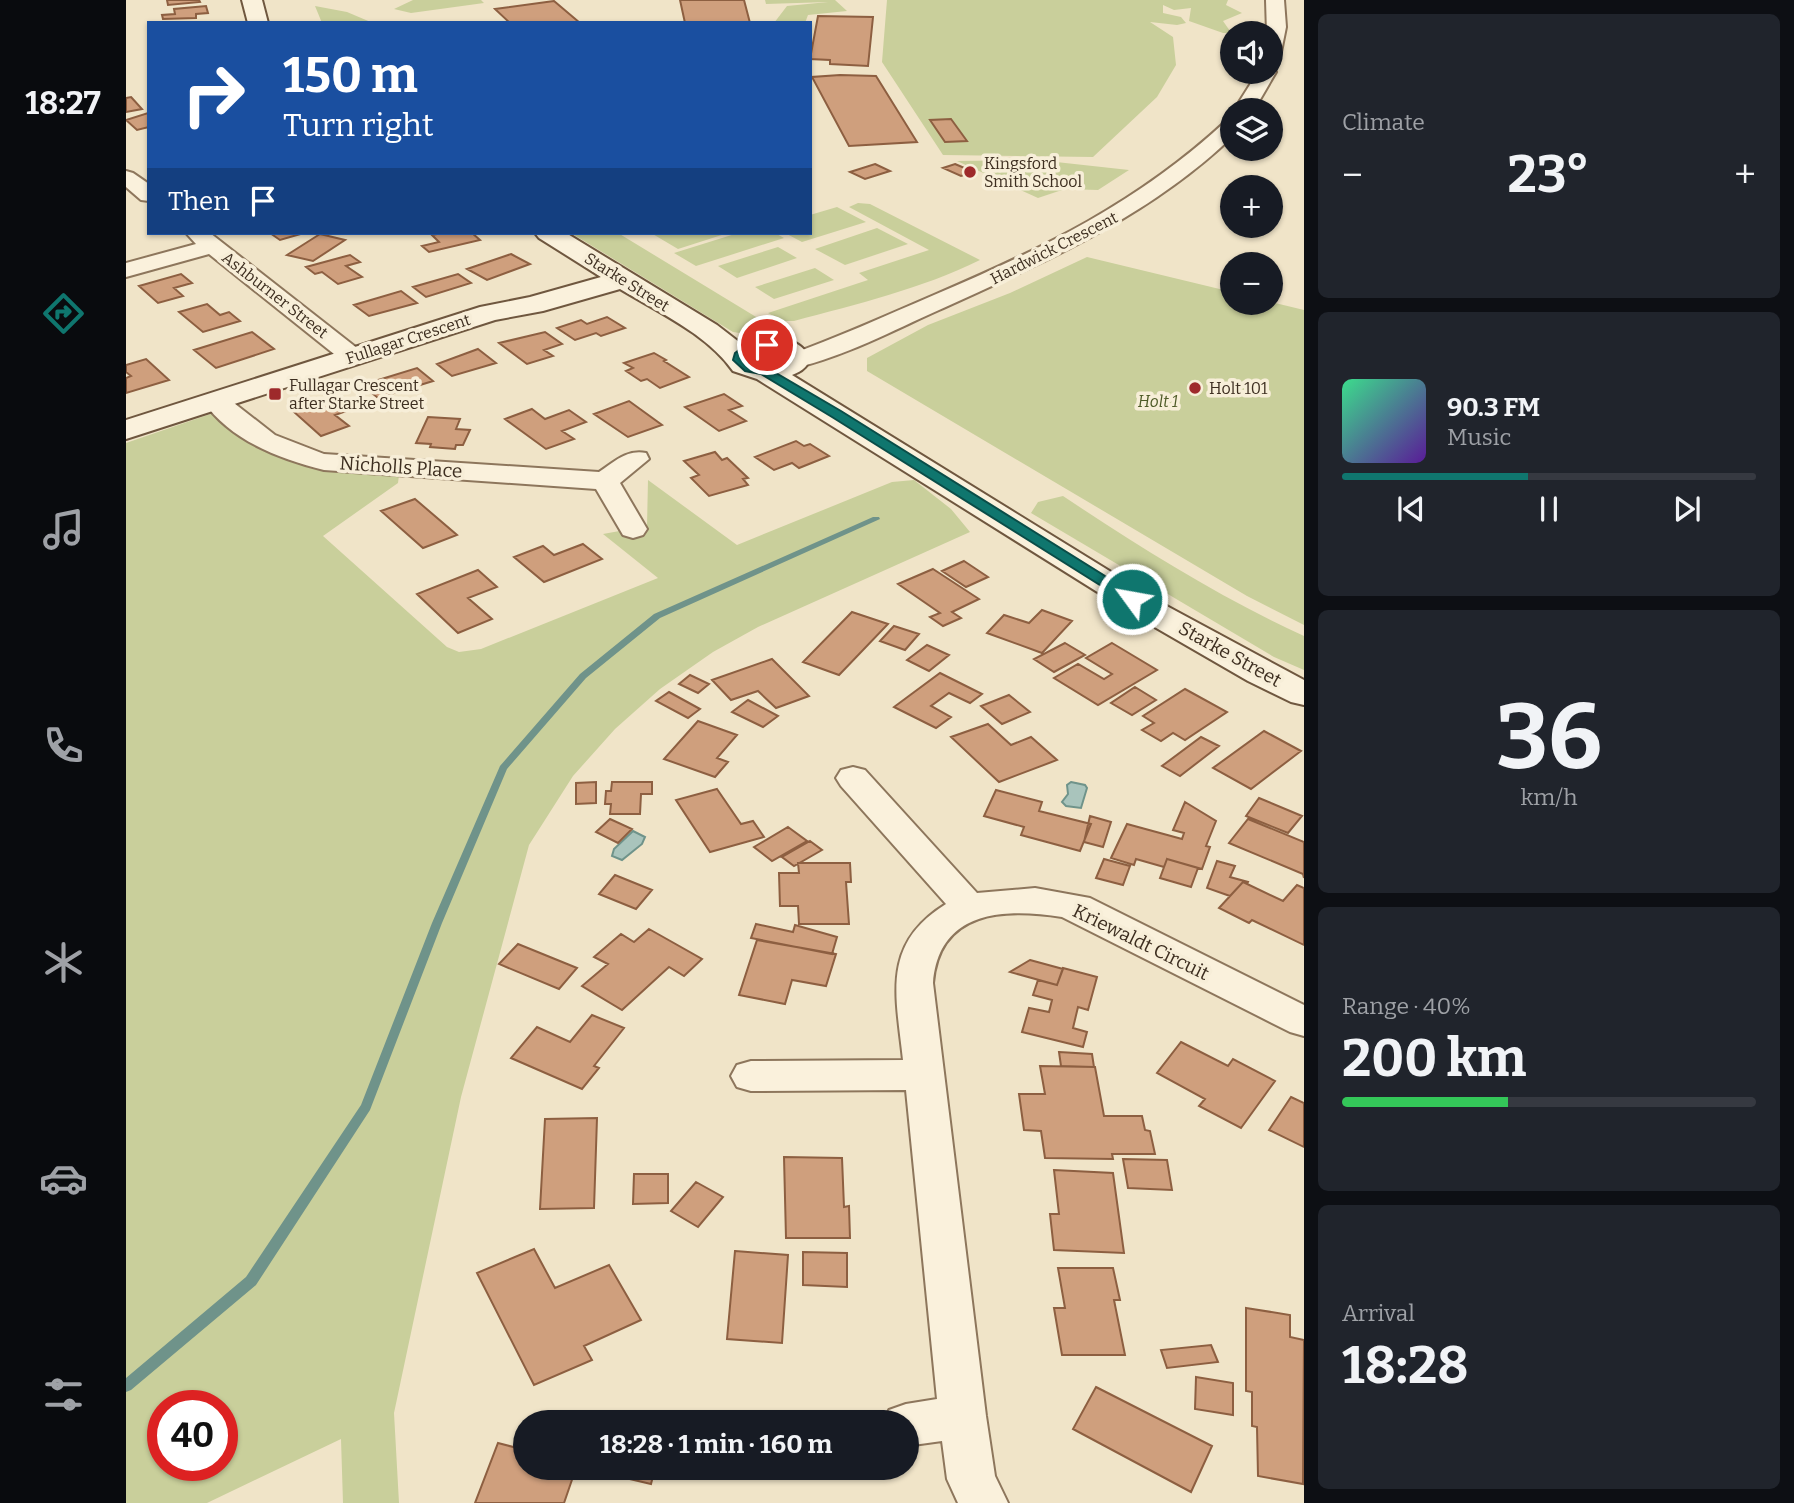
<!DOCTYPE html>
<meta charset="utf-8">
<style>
body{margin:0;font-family:Bitter,serif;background:#20242c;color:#f1f3f6;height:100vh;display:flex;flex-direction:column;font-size:26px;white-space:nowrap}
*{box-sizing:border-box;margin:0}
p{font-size:23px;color:#9ea1a6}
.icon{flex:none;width:38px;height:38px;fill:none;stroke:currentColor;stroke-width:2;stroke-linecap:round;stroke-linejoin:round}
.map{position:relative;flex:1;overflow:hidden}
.sheet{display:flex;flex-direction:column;gap:14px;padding:14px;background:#0d0f14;width:490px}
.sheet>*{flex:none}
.banner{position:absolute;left:21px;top:21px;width:665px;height:214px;border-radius:0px;box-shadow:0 2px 5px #0004;background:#1a4fa0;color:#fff;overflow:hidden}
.buttons{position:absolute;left:1094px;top:21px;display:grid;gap:14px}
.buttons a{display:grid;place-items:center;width:63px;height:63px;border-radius:50%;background:#171b24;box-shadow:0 2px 5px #0004;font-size:35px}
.speed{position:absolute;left:21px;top:1390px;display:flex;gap:14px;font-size:35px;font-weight:700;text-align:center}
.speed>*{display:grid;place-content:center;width:91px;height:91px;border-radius:50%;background:#171b24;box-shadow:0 2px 5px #0004;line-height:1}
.speed .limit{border:10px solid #d22;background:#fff;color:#111}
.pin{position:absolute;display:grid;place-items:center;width:60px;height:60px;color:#fff;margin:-30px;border:4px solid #fff;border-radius:50%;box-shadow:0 2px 7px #0007}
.me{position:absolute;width:77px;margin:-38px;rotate:302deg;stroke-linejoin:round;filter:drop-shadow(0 0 5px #0008)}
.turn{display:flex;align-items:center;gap:24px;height:147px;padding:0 21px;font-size:32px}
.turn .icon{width:91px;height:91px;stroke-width:2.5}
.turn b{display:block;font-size:49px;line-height:60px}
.then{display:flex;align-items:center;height:66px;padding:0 21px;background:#0003;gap:14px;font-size:26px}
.big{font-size:52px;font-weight:700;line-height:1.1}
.sheet .widget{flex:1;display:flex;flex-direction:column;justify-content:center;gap:10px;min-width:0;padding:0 24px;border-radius:10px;background:#20242c}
.sheet .dial{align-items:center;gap:0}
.dial b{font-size:91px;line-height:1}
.song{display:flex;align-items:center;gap:21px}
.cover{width:84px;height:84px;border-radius:10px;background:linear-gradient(135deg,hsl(150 70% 55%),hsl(270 70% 35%))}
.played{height:7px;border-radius:4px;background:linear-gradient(90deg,#0f766e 45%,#363941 45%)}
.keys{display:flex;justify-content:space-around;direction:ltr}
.heat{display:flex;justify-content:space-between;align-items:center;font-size:38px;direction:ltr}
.charge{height:10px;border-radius:5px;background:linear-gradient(90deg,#34c759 40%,#363941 0)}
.trip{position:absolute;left:387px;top:1410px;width:406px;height:70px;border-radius:35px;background:#171b24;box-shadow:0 2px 5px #0004;font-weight:700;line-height:70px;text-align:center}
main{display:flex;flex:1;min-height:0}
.tab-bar{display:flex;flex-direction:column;width:126px;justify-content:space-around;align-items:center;background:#090b0e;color:#9ea1a6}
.tab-bar .icon{width:49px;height:49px}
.tab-bar .selected{color:#0f766e}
.tab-bar b{font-size:32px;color:#f1f3f6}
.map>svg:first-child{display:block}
</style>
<main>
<nav class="tab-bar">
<b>18:27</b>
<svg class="icon selected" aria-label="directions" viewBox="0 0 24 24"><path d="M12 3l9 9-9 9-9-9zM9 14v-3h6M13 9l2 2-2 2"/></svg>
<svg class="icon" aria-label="music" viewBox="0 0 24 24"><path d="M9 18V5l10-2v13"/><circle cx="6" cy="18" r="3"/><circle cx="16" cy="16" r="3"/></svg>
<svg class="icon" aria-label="phone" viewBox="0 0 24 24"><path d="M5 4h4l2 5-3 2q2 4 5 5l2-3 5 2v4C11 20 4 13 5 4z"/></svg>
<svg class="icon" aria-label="climate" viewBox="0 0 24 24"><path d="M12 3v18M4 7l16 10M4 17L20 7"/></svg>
<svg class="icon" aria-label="car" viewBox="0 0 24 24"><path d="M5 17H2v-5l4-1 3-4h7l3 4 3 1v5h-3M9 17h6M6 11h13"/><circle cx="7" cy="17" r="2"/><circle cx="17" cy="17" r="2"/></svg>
<svg class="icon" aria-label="filters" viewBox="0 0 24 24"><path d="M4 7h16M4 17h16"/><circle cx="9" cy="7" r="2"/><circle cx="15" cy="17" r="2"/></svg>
</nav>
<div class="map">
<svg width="1178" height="1503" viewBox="0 0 1178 1503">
<rect width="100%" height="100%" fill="#f0e4c8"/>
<!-- green -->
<path fill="#c9cf9b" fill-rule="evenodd" d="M 287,0 L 355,0 L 358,3 L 285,13 L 268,9 Z
M 639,0 L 709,0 L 721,11 L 682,15 L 679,23 L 648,23 L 661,6 L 702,2 L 640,4 Z
M 761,0 L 1102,0 L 1100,5 L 1116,13 L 1097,21 L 1104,31 L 1103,33 L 1097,33 L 1063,21 L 1065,8 L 1048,10 L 1037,5 L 1037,13 L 1055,17 L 1060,23 L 1051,25 L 1024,22 L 1047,37 L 1050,65 L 1031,97 L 967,157 L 817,155 L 756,62 Z
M 189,6 L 221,12 L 247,23 L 196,23 Z
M 912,160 L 1003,170 L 972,190 L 939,189 L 912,198 L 831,161 Z
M 732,203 L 744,204 L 854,260 C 795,289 731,304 668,321 L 657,321 L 642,313 L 742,280 L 733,273 L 803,250 L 723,207 Z
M 711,207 L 740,222 L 676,242 L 659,233 L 684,233 L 684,215 Z
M 751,228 L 782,244 L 719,265 L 689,249 Z
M 445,233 L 492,233 L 658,334 L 633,336 L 607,332 Z
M 525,233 L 602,233 L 552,249 Z
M 612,233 L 649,233 L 658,238 L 570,266 L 548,253 Z
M 652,247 L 671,258 L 611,278 L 592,266 Z
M 961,257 L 1106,292 L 1106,303 L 1145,302 L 1178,310 L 1178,625 L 1121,596 L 741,371 L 741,358 L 802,325 L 884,293 Z
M 689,268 L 708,280 L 648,299 L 629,287 Z
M 99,409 L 165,455 L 274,467 L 272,483 L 197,536 L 321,647 L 333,652 L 355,649 L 532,578 L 477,534 L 521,526 L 522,480 L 611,545 L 766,482 L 788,480 L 825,509 L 844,532 L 632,627 L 587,652 L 534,689 L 489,729 L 447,776 L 403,845 L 335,1097 L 268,1413 L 273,1503 L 217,1503 L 215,1439 L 81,1503 L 0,1503 L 0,443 ZM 37,1405 L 96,1405 L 96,1465 L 37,1465 Z
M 937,496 C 1015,548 1093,597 1178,636 L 1178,670 L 1148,657 L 905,513 L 912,502 Z"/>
<!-- water -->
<path fill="#a9c4bc" stroke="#6f938a" stroke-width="2" d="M 945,782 L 959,785 L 961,788 L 955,808 L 940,806 L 936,802 L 942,794 L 941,785 Z
M 507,831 L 519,837 L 516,844 L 496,860 L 486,856 L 488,849 Z"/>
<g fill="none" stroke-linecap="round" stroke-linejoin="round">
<!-- stream -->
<path fill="#6f938a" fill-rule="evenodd" d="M 747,517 L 753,517 L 754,519 L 534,618 L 460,678 L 381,769 L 316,923 L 244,1110 L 130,1285 L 5,1390 L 0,1392 L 0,1378 L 120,1277 L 235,1105 L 306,923 L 374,766 L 454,674 L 528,614 Z"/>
</g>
<!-- building -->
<path fill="#cf9f7d" stroke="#8d5f41" stroke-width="2" d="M 41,0 L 73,0 L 74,2 L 42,5 Z
M 554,0 L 618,0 L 624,23 L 559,23 Z
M 428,1 L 454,23 L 384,23 L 369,9 Z
M 80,6 L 82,13 L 70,14 L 70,18 L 37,19 L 36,15 L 49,14 L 48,9 Z
M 692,16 L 747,17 L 742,66 L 704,64 L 704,60 L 684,59 Z
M 714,75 L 750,76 L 791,142 L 723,146 L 686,77 Z
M 5,97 L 16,109 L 0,112 L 0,98 Z
M 22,113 L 23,127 L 11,130 L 0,120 Z
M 825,119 L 841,141 L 819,142 L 804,120 Z
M 749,164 L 764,171 L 739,179 L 724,172 Z
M 829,164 L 848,172 L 835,176 L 817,168 Z
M 144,233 L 178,233 L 154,240 Z
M 316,233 L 346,233 L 354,240 L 303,252 L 296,246 L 313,242 L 306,235 Z
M 194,234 L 219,240 L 187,261 L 161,255 Z
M 385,254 L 404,264 L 361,280 L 341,269 Z
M 224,255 L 234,262 L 220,266 L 236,277 L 212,284 L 196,272 L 189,274 L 180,267 Z
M 55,274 L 66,283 L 48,288 L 57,296 L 32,303 L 13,286 Z
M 332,274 L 345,283 L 300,297 L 287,287 Z
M 275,291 L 291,303 L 243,316 L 228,305 Z
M 81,304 L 94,315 L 103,312 L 114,321 L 77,332 L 53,312 Z
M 481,317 L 499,328 L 475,336 L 470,333 L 449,340 L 431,328 L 455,320 L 461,324 Z
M 126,332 L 148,349 L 90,368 L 68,350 Z
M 419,332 L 436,344 L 418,350 L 427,356 L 401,364 L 373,343 Z
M 352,349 L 370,363 L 326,376 L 311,364 Z
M 528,353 L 540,360 L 538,361 L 563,377 L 534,388 L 521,379 L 515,381 L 500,371 L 507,368 L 498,363 Z
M 20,359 L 43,380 L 0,393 L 0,378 L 5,376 L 0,372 L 0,365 Z
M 291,368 L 307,381 L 252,398 L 236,385 Z
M 598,394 L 616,406 L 603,410 L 620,421 L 593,431 L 559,407 Z
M 214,397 L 229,408 L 209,415 L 223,426 L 195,436 L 168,412 Z
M 503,401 L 536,425 L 502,437 L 468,414 Z
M 406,409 L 419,419 L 443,410 L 460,422 L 436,431 L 448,439 L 420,449 L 379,419 Z
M 302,417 L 334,419 L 330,429 L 344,430 L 337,445 L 330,445 L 329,449 L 304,447 L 305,444 L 290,443 Z
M 670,441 L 678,446 L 684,444 L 703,456 L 673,468 L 666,463 L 648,470 L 629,457 Z
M 589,452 L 596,460 L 601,458 L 622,478 L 617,479 L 622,485 L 583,496 L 565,478 L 573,475 L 558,461 Z
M 289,499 L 331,535 L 297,548 L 255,511 Z
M 457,544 L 476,559 L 418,582 L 388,557 L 417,546 L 428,555 Z
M 838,561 L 862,577 L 840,587 L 816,571 Z
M 807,569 L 853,599 L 826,612 L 835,618 L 817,626 L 804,617 L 814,613 L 772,584 Z
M 352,570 L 371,587 L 342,598 L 366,619 L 332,633 L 291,594 Z
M 916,610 L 946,621 L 916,653 L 861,633 L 878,615 L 903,623 Z
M 726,612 L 762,624 L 713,675 L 677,662 Z
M 768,626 L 793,634 L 779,650 L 754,641 Z
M 939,643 L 959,655 L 928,672 L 908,659 Z
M 986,643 L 1031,670 L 972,705 L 928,678 L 952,664 L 978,679 L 986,674 L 960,658 Z
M 801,645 L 823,655 L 803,671 L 781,660 Z
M 646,659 L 683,696 L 650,708 L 632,691 L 605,700 L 586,680 Z
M 814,673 L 856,694 L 844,703 L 823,693 L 805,706 L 825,717 L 810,728 L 768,707 Z
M 564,675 L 583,684 L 572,693 L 553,684 Z
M 1009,687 L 1030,700 L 1006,715 L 985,703 Z
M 1059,689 L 1101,712 L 1059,740 L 1047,733 L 1035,741 L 1016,730 L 1028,723 L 1017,716 Z
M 543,692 L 574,709 L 562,718 L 530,701 Z
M 883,695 L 904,712 L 876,724 L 855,706 Z
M 622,700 L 652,716 L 637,727 L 606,712 Z
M 572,721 L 611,735 L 591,758 L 602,762 L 589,777 L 538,759 Z
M 862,724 L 885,745 L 905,737 L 931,760 L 873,782 L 825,737 Z
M 1138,731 L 1175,751 L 1125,789 L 1087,768 Z
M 1075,737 L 1093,746 L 1054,776 L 1036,766 Z
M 470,782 L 470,803 L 450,804 L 450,783 Z
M 486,782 L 526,782 L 526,794 L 515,794 L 514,814 L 484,814 L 485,804 L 479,804 L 480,791 L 485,791 Z
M 591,789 L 615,824 L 627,821 L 638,837 L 584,852 L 550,800 Z
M 870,790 L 916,802 L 913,811 L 965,824 L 954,851 L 895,835 L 898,827 L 858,816 Z
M 1133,798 L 1176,816 L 1162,833 L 1120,816 Z
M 1059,802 L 1090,821 L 1080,846 L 1084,847 L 1076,869 L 1041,859 L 1038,867 L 1010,859 L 1008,865 L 985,858 L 1001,824 L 1056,839 L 1058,833 L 1047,830 Z
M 964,816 L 985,822 L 977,847 L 958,842 Z
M 484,819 L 506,829 L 492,843 L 470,832 Z
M 1122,819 L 1178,842 L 1178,878 L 1177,874 L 1103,843 Z
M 662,827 L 681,841 L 646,861 L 628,847 Z
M 684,841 L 696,850 L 668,866 L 656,857 Z
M 978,859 L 1004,866 L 997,885 L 970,878 Z
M 1041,859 L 1072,868 L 1065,887 L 1034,878 Z
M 1091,861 L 1109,866 L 1104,877 L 1122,882 L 1121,884 L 1117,882 L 1104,896 L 1081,888 Z
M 672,863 L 724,863 L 725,882 L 720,882 L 723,924 L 673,924 L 672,906 L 654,906 L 653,873 L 673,873 Z
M 489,875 L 526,890 L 510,909 L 473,894 Z
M 1117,882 L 1157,901 L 1171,885 L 1178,888 L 1178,945 L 1126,920 L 1123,923 L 1093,908 Z
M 630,924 L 667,932 L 669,925 L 711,937 L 706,954 L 625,938 Z
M 523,929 L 576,959 L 558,976 L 543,967 L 496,1010 L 456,986 L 482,964 L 468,957 L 495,934 L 508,942 Z
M 631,940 L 710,954 L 700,986 L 666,980 L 659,1004 L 613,995 Z
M 392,944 L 451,968 L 433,989 L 373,964 Z
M 904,960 L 937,969 L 931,985 L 884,972 Z
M 937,968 L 971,977 L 962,1010 L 952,1007 L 947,1028 L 961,1032 L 957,1047 L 896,1032 L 903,1008 L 923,1012 L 926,1000 L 907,995 L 912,980 L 931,985 Z
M 466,1015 L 498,1028 L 468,1066 L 473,1068 L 456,1089 L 385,1058 L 411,1027 L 444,1042 Z
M 1055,1042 L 1102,1066 L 1107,1059 L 1149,1081 L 1115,1128 L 1073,1106 L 1079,1099 L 1031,1073 Z
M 933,1052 L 966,1054 L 968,1067 L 935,1066 Z
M 914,1066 L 969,1067 L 978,1116 L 1016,1116 L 1019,1130 L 1024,1131 L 1029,1154 L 986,1154 L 987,1159 L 919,1158 L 915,1131 L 898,1130 L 893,1094 L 919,1094 Z
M 1165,1097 L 1178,1103 L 1178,1147 L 1143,1130 Z
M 471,1118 L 468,1208 L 414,1209 L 419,1119 Z
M 658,1157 L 716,1158 L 718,1207 L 723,1206 L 724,1238 L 660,1238 Z
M 997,1159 L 1041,1160 L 1046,1190 L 1002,1188 Z
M 928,1170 L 987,1173 L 998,1253 L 928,1250 L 924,1214 L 933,1214 Z
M 508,1174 L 542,1174 L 542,1203 L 507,1204 Z
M 570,1182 L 597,1197 L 572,1227 L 545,1211 Z
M 408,1249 L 429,1288 L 483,1265 L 515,1320 L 458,1346 L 466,1360 L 408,1385 L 351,1273 Z
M 609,1251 L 662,1255 L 656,1343 L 601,1339 Z
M 677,1252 L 721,1253 L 721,1287 L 677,1285 Z
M 932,1268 L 987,1268 L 994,1300 L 988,1300 L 999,1355 L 936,1355 L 928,1308 L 939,1308 Z
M 1120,1308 L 1164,1315 L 1164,1337 L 1178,1340 L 1177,1484 L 1132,1476 L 1131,1427 L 1126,1426 L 1126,1392 L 1120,1391 Z
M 1085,1345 L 1092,1362 L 1041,1368 L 1035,1350 Z
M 1070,1377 L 1107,1383 L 1107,1415 L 1069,1409 Z
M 970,1387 L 1086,1446 L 1065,1492 L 947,1429 Z
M 372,1443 L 399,1450 L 399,1468 L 450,1468 L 438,1503 L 349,1503 Z
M 457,1468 L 529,1468 L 525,1484 Z"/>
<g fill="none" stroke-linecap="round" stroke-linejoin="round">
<defs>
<path id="street" d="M 1140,0 L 1158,0 L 1160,27 L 1153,62 L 1145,67 L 1150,72 L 1128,110 L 1108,110 L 1132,72 L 1144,72 L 1144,33 L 1141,33 Z
M 1106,120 L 1106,137 C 1021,218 918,262 813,310 C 766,331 719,356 669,368 L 660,366 L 657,361 L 660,356 C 711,338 759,316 808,295 C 918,248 1010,204 1099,122 Z
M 0,171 L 7,173 L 23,184 L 23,201 L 15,200 L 0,187 Z
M 60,233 L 84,233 L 236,352 L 239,357 L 236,362 L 227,364 L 218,362 L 83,254 L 0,277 L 0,263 L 70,244 Z
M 90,393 L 99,396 L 149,435 L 198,454 L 473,472 C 488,462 501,449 520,453 L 523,459 L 494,483 L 521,529 L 517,535 L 507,538 L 497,535 L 470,489 L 198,470 C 154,459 105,441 77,401 L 81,396 Z
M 727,767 L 739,770 L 851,893 L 909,888 L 964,898 L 1178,1005 L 1178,1036 L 1164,1032 L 936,917 C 878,908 813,910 807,983 L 860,1416 L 869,1476 L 882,1503 L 832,1503 L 821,1479 L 816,1441 L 780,1446 L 780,1423 L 757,1423 L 763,1410 L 780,1404 L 811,1399 L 780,1090 L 625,1091 L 611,1087 L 605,1076 L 611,1065 L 625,1061 L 777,1060 C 770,995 755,944 820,904 L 715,786 L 710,778 L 715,770 Z"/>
<path id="secondary" d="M 116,0 L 136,0 L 142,23 L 122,23 Z
M 409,233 L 440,233 L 591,325 L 613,342 C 626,339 637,336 651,337 C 675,340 700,362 666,375 L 1037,604 L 1178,680 L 1178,705 L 1165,702 L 1122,681 L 1013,618 L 631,379 L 607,371 C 581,334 532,312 494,289 L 417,311 L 369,320 L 0,439 L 0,420 L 354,307 L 404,297 L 475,277 L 413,238 ZM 632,354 L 646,354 L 654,359 L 634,362 L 628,358 Z"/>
</defs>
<!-- street casing -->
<use href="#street" stroke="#8d765c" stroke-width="4"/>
<!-- secondary casing -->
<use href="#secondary" stroke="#6f573f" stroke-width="4"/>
<!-- street -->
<use href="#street" fill="#faf1dc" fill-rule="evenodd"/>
<!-- secondary -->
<use href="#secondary" fill="#faf1dc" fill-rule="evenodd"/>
</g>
<!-- route -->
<path fill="#0f766e" stroke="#0a4d48" stroke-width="2" d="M 641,341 L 647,345 L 646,347 L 626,351 L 619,359 L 627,366 L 643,369 L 715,411 L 1011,596 L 1013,599 L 1011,602 L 1001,602 L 706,417 L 635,374 L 619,371 L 607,360 L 609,353 L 618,346 Z"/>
<!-- markers -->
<g fill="#9e2a2b" stroke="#f7eed8" stroke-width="2.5">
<circle cx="844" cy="172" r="7"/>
<circle cx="1069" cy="388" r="7"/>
<rect x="142" y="387" width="14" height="14" rx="3.5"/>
</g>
<g text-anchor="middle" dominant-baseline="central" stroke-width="7" stroke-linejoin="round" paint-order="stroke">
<!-- far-poi labels -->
<g font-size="16" fill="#3d2e20" stroke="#f7eed8" text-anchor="start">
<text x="858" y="163">Kingsford<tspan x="858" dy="18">Smith School</tspan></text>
<text x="163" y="385">Fullagar Crescent<tspan x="163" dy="18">after Starke Street</tspan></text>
<text x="1083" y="388">Holt 101</text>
</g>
<!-- far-street labels -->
<g font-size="16" fill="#3d2e20" stroke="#f7eed8">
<text transform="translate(928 248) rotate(-27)">Hardwick Crescent</text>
<text transform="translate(501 282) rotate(32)">Starke Street</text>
<text transform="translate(149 295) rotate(38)">Ashburner Street</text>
<text transform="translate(282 339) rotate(-18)">Fullagar Crescent</text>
</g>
<!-- far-park labels -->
<g font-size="16" font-style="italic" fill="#4d5a26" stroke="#f7eed8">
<text x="1032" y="401">Holt 1</text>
</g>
<!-- street labels -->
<g font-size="19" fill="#3d2e20" stroke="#f7eed8">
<text transform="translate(275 467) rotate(4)">Nicholls Place</text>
<text transform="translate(1104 654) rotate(29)">Starke Street</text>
<text transform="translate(1015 942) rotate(26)">Kriewaldt Circuit</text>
</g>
</g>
</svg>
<div class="buttons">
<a><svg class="icon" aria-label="sound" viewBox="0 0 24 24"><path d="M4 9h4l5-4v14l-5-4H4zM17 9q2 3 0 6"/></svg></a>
<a><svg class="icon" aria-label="layers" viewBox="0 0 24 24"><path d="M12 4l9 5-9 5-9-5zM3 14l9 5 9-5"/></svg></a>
<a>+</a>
<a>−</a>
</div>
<div class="speed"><div class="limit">40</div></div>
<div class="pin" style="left:641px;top:345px;background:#d93025"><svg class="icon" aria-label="arrive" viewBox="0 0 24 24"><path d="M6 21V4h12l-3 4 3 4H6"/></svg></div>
<svg class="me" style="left:1006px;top:599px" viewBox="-20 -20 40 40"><circle r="17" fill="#0f766e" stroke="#fff" stroke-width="3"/><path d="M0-11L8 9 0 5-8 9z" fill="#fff"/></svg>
<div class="trip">18:28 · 1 min · 160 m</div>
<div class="banner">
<div class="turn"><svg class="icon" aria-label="right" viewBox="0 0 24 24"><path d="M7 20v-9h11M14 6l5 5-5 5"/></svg><div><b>150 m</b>Turn right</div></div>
<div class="then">Then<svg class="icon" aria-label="arrive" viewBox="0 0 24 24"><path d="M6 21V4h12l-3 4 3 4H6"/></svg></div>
</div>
</div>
<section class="sheet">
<div class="widget"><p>Climate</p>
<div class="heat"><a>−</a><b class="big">23°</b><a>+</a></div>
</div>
<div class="widget">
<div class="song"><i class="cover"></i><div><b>90.3 FM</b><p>Music</p></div></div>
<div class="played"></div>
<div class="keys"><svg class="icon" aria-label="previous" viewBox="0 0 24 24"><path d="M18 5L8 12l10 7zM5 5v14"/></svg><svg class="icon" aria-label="pause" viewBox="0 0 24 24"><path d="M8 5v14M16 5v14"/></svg><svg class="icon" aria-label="next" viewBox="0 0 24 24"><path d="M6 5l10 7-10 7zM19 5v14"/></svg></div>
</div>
<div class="widget dial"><b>36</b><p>km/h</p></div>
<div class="widget"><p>Range · 40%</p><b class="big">200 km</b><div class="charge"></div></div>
<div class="widget"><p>Arrival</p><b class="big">18:28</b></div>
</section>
</main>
